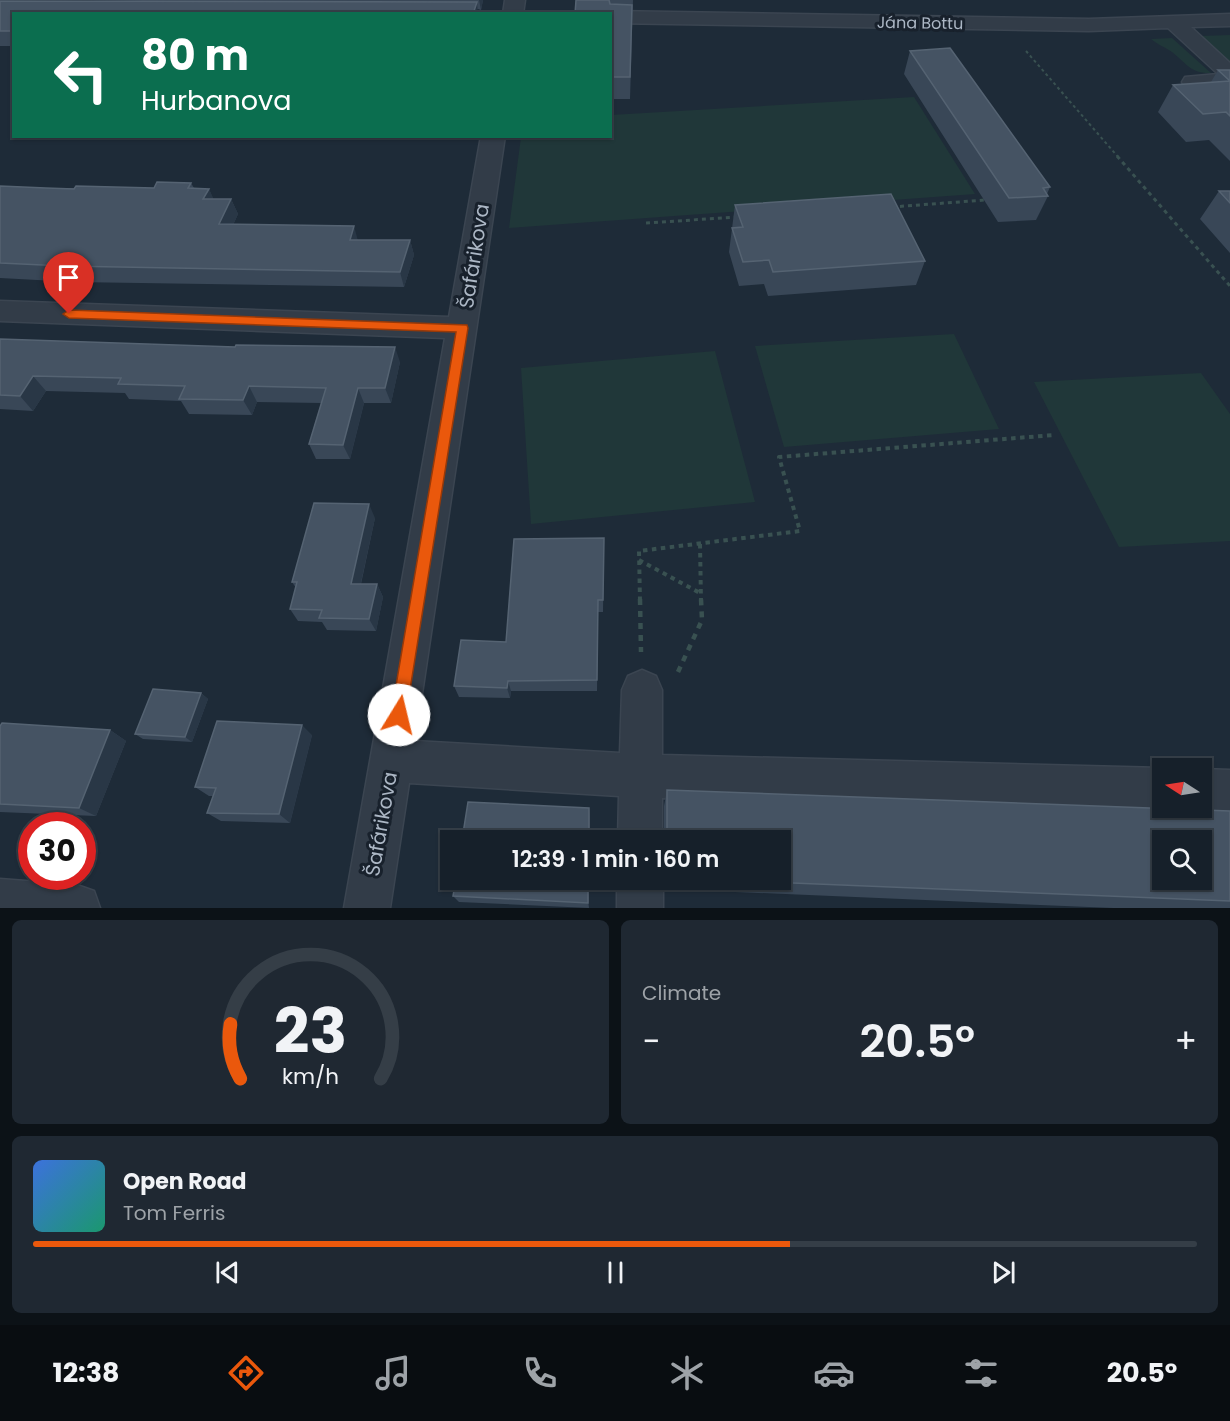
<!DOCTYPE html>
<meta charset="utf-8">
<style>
body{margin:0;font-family:Poppins,sans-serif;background:#1f2832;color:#f1f3f6;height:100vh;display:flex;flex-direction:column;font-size:22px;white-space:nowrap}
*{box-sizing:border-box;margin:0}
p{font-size:20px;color:#9ea3a8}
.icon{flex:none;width:33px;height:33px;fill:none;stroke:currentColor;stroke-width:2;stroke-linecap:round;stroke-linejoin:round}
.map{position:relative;height:908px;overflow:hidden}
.side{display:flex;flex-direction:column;gap:12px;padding:12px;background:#0c1217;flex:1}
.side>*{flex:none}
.guide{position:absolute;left:12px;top:12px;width:600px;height:126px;border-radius:0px;box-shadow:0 2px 4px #0004,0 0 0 2px #353e47;background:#0b6e4f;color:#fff;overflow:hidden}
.needle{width:39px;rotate:282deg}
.controls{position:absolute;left:1152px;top:758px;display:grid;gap:12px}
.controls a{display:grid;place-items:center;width:60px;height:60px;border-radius:0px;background:#16202a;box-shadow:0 2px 4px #0004,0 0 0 2px #353e47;font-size:30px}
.speed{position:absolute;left:18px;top:812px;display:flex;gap:12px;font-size:30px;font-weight:700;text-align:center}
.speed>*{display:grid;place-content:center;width:78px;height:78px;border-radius:50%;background:#16202a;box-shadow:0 2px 4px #0004,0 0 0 2px #353e47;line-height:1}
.speed .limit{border:9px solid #d22;background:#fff;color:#111}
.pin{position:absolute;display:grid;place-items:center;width:51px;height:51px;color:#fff;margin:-62px -26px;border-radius:50% 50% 50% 0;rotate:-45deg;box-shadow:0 0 6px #0007}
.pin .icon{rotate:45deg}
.me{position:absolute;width:66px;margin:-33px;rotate:9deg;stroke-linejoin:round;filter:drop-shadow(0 0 4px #0008)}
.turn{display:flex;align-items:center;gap:21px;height:126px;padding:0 30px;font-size:27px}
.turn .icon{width:78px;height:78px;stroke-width:2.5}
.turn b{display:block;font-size:42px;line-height:51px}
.big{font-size:45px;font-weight:600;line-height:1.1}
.side .card{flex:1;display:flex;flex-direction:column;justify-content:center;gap:9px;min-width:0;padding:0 21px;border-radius:9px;background:#1f2832}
.side .dial{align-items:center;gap:0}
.dial svg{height:156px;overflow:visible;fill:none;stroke:#353e47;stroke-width:7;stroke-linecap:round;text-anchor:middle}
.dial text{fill:#f1f3f6;stroke:none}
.song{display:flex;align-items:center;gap:18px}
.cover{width:72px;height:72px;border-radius:9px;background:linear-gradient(135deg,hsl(220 70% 55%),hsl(160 70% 35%))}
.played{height:6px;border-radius:3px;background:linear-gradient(90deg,#ea580c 65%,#353e47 65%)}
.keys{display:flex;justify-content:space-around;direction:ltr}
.heat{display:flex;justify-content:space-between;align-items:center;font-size:33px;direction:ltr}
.side .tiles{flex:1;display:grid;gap:12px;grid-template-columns:1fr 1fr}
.card:last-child{grid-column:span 2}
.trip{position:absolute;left:440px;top:830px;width:351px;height:60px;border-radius:0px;background:#16202a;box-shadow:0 2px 4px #0004,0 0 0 2px #353e47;font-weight:600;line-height:60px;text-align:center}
.tab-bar{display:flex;height:96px;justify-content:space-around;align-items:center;background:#090d11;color:#9ea3a8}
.tab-bar .icon{width:42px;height:42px}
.tab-bar .active{color:#ea580c}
.tab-bar b{font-size:27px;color:#f1f3f6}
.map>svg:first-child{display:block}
</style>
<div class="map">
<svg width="1230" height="908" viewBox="0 0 1230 908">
<rect width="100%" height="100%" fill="#1e2b38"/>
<!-- green -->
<path fill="#203739" d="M 1230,35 L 1230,63 L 1200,36 Z
M 1172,38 L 1211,73 C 1191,74 1186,63 1172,52 C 1165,47 1158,45 1151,39 Z
M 914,97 L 975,194 L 509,228 L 521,137 L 610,136 L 611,115 Z
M 954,334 L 999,429 L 784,447 L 755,346 Z
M 715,351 L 755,502 L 531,524 L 521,368 Z
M 1201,373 L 1230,414 L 1230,541 L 1119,547 L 1034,382 Z"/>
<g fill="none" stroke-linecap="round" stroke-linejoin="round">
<defs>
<path id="minor" d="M 505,0 L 525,0 L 523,14 L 503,14 Z
M 610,11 L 1089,19 L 1230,14 L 1230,26 L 1191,27 L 1230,63 L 1230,86 L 1193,88 L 1185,87 L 1182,82 L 1185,77 L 1218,74 L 1168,28 L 1089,31 L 610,23 L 610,14 L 603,14 Z
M 481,136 L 505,136 L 415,741 L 620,753 L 622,690 L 628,676 L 642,670 L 656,676 L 662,690 L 662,755 L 1162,768 L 1162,807 L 1173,807 L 1162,812 L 662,798 L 662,840 L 618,840 L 619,796 L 409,783 L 390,908 L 344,908 L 445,338 L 0,321 L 0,301 L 449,317 Z
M 1202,769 L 1230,770 L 1230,814 L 1202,813 L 1188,807 L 1202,807 Z
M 0,879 L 77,885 L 94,891 L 100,908 L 0,908 Z
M 617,879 L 663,879 L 663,908 L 617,908 Z"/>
</defs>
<!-- minor casing -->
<use href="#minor" stroke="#3b4551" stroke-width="3"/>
<!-- path-far3 -->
<path stroke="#395151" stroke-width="2" stroke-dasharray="3 3" stroke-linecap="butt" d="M 1026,51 L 1119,158"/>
<!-- path-far2 -->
<path stroke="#395151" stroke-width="3" stroke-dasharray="4 4" stroke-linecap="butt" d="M 1117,156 L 1230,286
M 892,207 L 985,200
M 646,223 L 738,217"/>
<!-- path-far1 -->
<path stroke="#395151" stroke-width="4" stroke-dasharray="4.5 4.5" stroke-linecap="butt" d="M 700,544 L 701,601
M 639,560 L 700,593
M 640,601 L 639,551 L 800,531 L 779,457 L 1054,435"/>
<!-- path -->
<path stroke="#395151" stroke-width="4.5" stroke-dasharray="6 6" stroke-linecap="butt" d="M 640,599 L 641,652
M 678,672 L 702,620 L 701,599"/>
<!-- minor -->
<use href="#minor" fill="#323c48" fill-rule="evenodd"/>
</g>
<!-- wall -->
<path fill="#394757" d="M 84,0 L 483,0 L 481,10 L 478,9 L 14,14 L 14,46 L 0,46 L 0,1 L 142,1 Z
M 576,0 L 633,0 L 630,99 L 610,99 L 610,14 Z
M 910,51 L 1050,187 L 1047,194 L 1048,196 L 1036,220 L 998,222 L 904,74 Z
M 1218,70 L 1230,70 L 1230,161 L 1209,140 L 1186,142 L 1158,112 L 1173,85 L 1211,82 Z
M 191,183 L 194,188 L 209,189 L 213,199 L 231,199 L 238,214 L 233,225 L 358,240 L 410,240 L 414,255 L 404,287 L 74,282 L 0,278 L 0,186 L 46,188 L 154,188 Z
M 1219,191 L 1230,191 L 1230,253 L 1200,219 Z
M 735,205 L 925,261 L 916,285 L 768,296 L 764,284 L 739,286 L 729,252 Z
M 0,339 L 400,362 L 391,403 L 364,403 L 350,459 L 316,459 L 309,444 L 321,403 L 257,402 L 252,415 L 189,414 L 181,401 L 129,399 L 125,393 L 46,391 L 33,411 L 0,409 Z
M 375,518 L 361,584 L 377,584 L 383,597 L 376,631 L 327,630 L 322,622 L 298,621 L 290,609 L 296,588 L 292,582 Z
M 604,538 L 603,612 L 598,612 L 597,691 L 511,691 L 510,698 L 459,697 L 454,686 L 506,642 Z
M 201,693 L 208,699 L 192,742 L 143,739 L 135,734 Z
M 0,726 L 110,730 L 126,741 L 96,816 L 0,812 Z
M 312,735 L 290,823 L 221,821 L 207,813 L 213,796 L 209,796 L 195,787 Z
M 667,790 L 1230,811 L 1230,908 L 1113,908 L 665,889 L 664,879 L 780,879 L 780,840 L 664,840 L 664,806 Z
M 589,879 L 589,908 L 459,902 L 453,896 Z"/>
<!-- shaded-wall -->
<path fill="#293746" d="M 479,0 L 483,0 L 481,10 Z
M 477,2 L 478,14 L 473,14 Z
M 209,189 L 216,204 L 203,199 Z
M 231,199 L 238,214 L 226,240 L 219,224 Z
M 354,226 L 358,241 L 350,240 Z
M 410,240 L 414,255 L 404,287 L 400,272 Z
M 395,347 L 400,362 L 391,403 L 385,388 Z
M 33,376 L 46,391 L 33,411 L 20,396 Z
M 249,386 L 257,402 L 252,415 L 243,400 Z
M 358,388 L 364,403 L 350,459 L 343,445 Z
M 369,504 L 375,518 L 358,596 L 351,584 Z
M 377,584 L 383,597 L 376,631 L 369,619 Z
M 508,681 L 511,691 L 510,698 L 507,688 Z
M 201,693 L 208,699 L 192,742 L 185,737 Z
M 302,725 L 312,735 L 290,823 L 279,814 Z
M 110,730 L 126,741 L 96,816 L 79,808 Z
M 589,808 L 590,816 L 590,840 L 589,840 Z
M 588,879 L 589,879 L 589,908 L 588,903 Z"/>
<!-- building -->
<path fill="#455363" stroke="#556372" stroke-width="1.5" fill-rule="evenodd" d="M 576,0 L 609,0 L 610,4 L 632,5 L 630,77 L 610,77 L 610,14 L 575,14 Z
M 0,1 L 477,2 L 473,14 L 14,14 L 14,31 L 0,31 Z
M 950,48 L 1050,187 L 1043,188 L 1048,196 L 1009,198 L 910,51 Z
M 1218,70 L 1230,70 L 1230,81 Z
M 1230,81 L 1230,116 L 1226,112 L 1203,114 L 1173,85 Z
M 157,182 L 191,183 L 188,188 L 209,189 L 203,199 L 231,199 L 219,224 L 354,226 L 350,240 L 410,240 L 400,272 L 64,266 L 0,263 L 0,186 L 46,188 L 74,189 L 76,186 L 154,188 Z
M 1219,191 L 1230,191 L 1230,203 Z
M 891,194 L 925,261 L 773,272 L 769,260 L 743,262 L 732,228 L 743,227 L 735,205 Z
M 0,339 L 235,347 L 236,345 L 395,347 L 385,388 L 358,388 L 343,445 L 309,444 L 326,388 L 249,386 L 243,400 L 179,399 L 185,386 L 118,384 L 121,378 L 33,376 L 20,396 L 0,395 Z
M 314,503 L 369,504 L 351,584 L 377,584 L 369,619 L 319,618 L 322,610 L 290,609 L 297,582 L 292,582 Z
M 604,538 L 603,600 L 598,600 L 597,680 L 508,681 L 507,688 L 454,686 L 461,640 L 506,642 L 514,539 Z
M 153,689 L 201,693 L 185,737 L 135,734 Z
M 217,721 L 302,725 L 279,814 L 207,813 L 216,788 L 195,787 Z
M 2,723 L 110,730 L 79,808 L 0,804 L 0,726 Z
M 667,790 L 1230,811 L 1230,901 L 698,879 L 780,879 L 780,840 L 667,840 ZM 1162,840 L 1202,840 L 1202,879 L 1162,879 Z
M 468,802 L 589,808 L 589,840 L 462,840 Z
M 456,879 L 588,879 L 588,903 L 453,896 Z"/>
<!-- route -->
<path fill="#ea580c" stroke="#983908" stroke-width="1.5" d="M 69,310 L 467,325 L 468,328 L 405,721 L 399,724 L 393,721 L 391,715 L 456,332 L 69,318 L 63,314 Z"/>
<g text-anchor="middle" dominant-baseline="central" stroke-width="6" stroke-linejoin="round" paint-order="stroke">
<!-- far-street labels -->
<g font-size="16" fill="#acb7c5" stroke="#18212c">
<text transform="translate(920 23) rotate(1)">Jána Bottu</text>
</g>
<!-- street labels -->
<g font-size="20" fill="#acb7c5" stroke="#18212c">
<text transform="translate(474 256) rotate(-81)">Šafárikova</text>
<text transform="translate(381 824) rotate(-80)">Šafárikova</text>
</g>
</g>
</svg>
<div class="controls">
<a><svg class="needle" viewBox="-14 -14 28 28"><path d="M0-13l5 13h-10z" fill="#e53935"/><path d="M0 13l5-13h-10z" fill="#9ea3a8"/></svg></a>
<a><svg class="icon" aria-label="search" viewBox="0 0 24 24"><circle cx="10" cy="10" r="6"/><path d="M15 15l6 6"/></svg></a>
</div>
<div class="speed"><div class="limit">30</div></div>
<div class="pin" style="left:69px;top:314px;background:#d93025"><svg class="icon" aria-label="arrive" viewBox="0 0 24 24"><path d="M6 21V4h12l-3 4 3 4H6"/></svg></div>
<svg class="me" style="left:399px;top:715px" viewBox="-20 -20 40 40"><circle r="19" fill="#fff"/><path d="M0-13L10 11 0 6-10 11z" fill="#ea580c"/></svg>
<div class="trip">12:39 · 1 min · 160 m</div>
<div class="guide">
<div class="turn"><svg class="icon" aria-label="left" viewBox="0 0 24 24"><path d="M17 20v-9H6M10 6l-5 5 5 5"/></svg><div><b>80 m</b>Hurbanova</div></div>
</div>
</div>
<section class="side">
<div class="tiles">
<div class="card dial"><svg viewBox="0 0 100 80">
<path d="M14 69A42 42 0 1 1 86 69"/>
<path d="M14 69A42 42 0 0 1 9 41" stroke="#ea580c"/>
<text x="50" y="56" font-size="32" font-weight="700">23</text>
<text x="50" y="72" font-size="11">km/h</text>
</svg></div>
<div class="card"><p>Climate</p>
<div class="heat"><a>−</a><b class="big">20.5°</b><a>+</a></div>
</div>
<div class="card">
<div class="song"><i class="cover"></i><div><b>Open Road</b><p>Tom Ferris</p></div></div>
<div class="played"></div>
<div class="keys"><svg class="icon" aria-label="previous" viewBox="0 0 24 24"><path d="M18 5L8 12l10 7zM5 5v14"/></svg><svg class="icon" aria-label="pause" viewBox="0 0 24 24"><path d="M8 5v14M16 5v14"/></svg><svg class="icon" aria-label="next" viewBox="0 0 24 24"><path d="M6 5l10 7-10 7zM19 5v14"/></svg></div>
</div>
</div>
</section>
<nav class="tab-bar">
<b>12:38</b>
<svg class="icon active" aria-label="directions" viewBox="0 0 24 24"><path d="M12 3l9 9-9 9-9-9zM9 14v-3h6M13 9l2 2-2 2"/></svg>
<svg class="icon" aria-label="music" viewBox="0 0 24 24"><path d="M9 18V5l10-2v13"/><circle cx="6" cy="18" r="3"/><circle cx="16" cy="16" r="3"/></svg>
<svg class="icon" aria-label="phone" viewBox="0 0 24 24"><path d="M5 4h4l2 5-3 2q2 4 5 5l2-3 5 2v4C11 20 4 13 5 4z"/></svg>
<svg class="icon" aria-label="climate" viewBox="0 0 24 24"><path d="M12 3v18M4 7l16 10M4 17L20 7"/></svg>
<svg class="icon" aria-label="car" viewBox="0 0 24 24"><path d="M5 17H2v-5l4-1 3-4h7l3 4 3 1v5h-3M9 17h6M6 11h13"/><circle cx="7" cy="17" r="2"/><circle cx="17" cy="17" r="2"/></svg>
<svg class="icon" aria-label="filters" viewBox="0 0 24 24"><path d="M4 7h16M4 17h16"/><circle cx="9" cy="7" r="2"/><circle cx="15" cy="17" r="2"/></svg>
<b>20.5°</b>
</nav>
